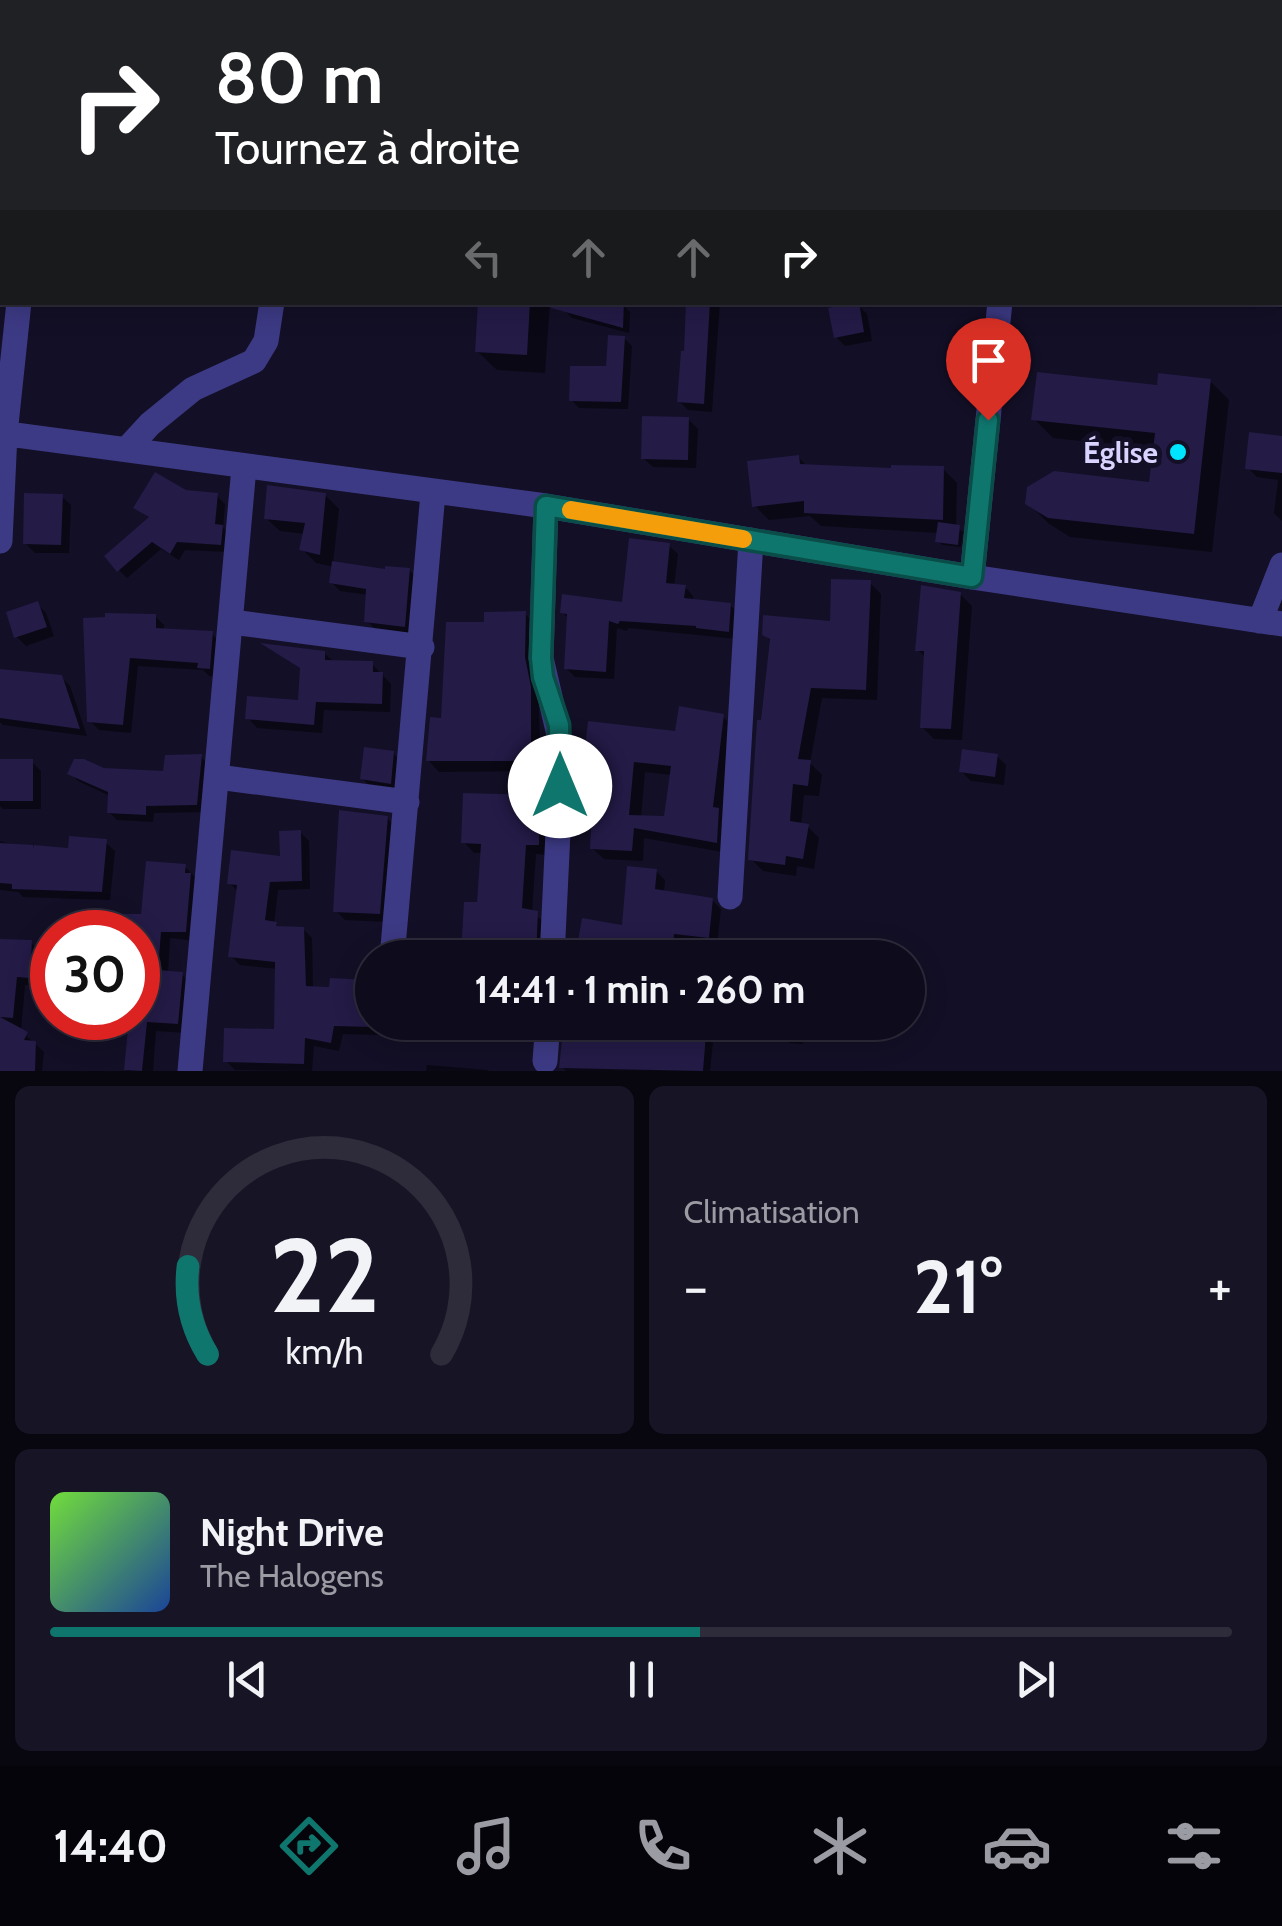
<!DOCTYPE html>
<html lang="fr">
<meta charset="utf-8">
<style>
body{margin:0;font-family:Cabin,sans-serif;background:#171425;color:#f1f3f6;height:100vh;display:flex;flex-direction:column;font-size:38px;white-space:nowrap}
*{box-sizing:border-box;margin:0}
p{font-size:32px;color:#9b9ba3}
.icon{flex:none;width:55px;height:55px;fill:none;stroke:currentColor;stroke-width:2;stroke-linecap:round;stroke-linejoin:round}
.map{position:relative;height:1071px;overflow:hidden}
.drawer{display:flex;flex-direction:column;gap:15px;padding:15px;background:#08060f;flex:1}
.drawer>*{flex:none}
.banner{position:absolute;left:0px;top:0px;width:1282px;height:305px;box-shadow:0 5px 25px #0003,0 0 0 2px #2e2b3b;background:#202124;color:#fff;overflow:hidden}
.speed{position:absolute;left:30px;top:910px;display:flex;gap:20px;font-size:50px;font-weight:700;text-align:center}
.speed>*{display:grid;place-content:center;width:130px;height:130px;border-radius:50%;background:#0e0b1c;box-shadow:0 5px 25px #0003,0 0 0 2px #2e2b3b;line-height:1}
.speed .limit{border:15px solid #d22;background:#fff;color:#111}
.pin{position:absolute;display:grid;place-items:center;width:85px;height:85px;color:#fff;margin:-102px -42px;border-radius:50% 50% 50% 0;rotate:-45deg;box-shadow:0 0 10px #0007}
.pin .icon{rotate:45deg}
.me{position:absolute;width:110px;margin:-55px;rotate:0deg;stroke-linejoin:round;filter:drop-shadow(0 0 8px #0008)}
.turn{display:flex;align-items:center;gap:35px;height:210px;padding:0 50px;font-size:45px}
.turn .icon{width:130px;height:130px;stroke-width:2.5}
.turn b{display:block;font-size:70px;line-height:85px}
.lanes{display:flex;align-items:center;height:95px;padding:0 50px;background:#0003;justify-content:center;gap:50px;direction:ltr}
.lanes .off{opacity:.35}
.big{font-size:75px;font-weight:700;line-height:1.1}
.drawer .widget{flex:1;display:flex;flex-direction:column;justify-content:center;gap:15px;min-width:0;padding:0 35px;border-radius:15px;background:#171425}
.drawer .dial{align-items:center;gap:0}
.dial svg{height:260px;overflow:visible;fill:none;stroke:#2e2b3b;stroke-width:7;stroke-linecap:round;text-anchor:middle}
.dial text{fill:#f1f3f6;stroke:none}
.song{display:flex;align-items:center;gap:30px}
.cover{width:120px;height:120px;border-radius:15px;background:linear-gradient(135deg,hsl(100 70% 55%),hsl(220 70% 35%))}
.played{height:10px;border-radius:5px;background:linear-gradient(90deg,#0f766e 55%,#2e2b3b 55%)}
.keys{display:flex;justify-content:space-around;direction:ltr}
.heat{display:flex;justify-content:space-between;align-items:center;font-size:55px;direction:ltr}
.drawer .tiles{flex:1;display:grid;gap:15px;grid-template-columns:1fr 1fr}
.widget:last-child{grid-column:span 2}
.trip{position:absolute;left:355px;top:940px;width:570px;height:100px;border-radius:50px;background:#0e0b1c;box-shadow:0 5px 25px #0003,0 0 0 2px #2e2b3b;font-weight:700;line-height:100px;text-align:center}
.menu{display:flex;height:160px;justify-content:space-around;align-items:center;background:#06040b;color:#9b9ba3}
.menu .icon{width:70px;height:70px}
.menu .current{color:#0f766e}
.menu b{font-size:45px;color:#f1f3f6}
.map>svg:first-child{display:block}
</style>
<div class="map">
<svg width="1282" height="1071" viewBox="0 0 1282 1071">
<rect width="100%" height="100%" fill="#130f26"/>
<!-- shadow -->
<path fill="#0007" fill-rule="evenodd" d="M 869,0 L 951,0 L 869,2 Z
M 1280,274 L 1282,308 L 1260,305 L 1258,302 L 1280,302 Z
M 481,302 L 550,302 L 545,373 L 497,370 L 477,351 Z
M 688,302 L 720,302 L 712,412 L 688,410 L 679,401 L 687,354 Z
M 623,305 L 630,312 L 629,333 L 572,318 L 565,311 Z
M 858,305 L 867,314 L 872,341 L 845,346 L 836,337 Z
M 624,338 L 632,346 L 628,409 L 579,408 L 571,400 L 608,369 Z
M 1210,381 L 1229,400 L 1212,552 L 1070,537 L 1048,523 L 1028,503 L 1151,485 L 1155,449 L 1053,438 L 1034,419 L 1159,388 Z
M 688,419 L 698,429 L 696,468 L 653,467 L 643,458 Z
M 1282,438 L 1282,521 L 1274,513 L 1278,480 L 1257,477 L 1248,468 Z
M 798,457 L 808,467 L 893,471 L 943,469 L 957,483 L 956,527 L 963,532 L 961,547 L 942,545 L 938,541 L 939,533 L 821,526 L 810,516 L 769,520 L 755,506 Z
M 185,493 L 217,496 L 225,504 L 223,528 L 230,535 L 228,552 L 185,550 L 179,560 L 161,549 L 127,578 L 119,570 L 151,519 L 136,507 Z
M 325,495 L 339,509 L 333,564 L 387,572 L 409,570 L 418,579 L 413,635 L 376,630 L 367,621 L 369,595 L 340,591 L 331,582 L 334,567 L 316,563 L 302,549 L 305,534 L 280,531 L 266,518 Z
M 61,496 L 71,505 L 69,553 L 35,553 L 25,543 Z
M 669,546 L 678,554 L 674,586 L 685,587 L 693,596 L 693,602 L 730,605 L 739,614 L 737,639 L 628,628 L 627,631 L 617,628 L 614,679 L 575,677 L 566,668 L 569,619 L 562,612 L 624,605 Z
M 870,583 L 881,594 L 877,700 L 822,698 L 810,763 L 822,775 L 819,796 L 804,795 L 801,825 L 808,827 L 819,838 L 814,869 L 797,866 L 796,876 L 763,871 L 751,859 L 772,642 L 764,634 L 832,624 Z
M 960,594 L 972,606 L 962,740 L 934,739 L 922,727 L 926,658 L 918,650 Z
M 37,604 L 46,613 L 54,636 L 26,646 L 17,637 Z
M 525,614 L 536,625 L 541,771 L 439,772 L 428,760 L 487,625 Z
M 155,616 L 164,625 L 164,631 L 212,634 L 221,643 L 218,677 L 209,676 L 203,670 L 138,666 L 131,733 L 99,730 L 90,721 Z
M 267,646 L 324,653 L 334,662 L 372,664 L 391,684 L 390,712 L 324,710 L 322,733 L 257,728 L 248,718 L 300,702 L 303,670 Z
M 0,672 L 61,677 L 70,686 L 87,736 L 3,725 L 0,722 Z
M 723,717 L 735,728 L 728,853 L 644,838 L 643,861 L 604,859 L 592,848 L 594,813 L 589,807 L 593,762 L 587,756 L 677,733 ZM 645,772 L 672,775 L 666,819 L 641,818 Z
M 393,753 L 402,762 L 400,791 L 372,788 L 363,779 Z
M 997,756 L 1006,765 L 1004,785 L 971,781 L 962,772 Z
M 201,757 L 209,765 L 205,812 L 154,813 L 153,822 L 117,820 L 109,812 L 110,796 L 78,781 L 70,773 L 103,771 L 165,774 Z
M 0,762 L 32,762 L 41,771 L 41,809 L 3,809 L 0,806 Z
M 539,798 L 550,808 L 549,855 L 536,854 L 532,912 L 547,924 L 545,958 L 463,958 L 466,904 L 480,905 L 483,853 L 474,853 L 464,842 Z
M 387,818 L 396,828 L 388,922 L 345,920 L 336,911 Z
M 300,832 L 309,841 L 310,889 L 278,890 L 274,924 L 281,929 L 303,929 L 312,938 L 313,989 L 332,989 L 332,981 L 372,982 L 372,1022 L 384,1022 L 384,1035 L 343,1034 L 339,1051 L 314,1046 L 312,1071 L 235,1070 L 226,1061 L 277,1032 L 278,969 L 240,965 L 231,956 L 238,892 L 230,883 L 282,859 Z
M 0,841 L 34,851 L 70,851 L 105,842 L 115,851 L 110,900 L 23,897 L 19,892 L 0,890 Z
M 185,867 L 195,877 L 195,941 L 170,938 L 168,973 L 181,974 L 192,984 L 187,1033 L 156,1031 L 153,1071 L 127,1071 L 132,1018 L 138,1018 L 138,932 L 102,932 L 102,917 L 142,918 Z
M 656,871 L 665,880 L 664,893 L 712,900 L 721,909 L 717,945 L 682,941 L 681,955 L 658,953 L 658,958 L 577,958 L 624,928 Z
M 0,942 L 31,943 L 40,951 L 38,985 L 25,985 L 21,1031 L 44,1052 L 42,1071 L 0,1071 Z
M 566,1022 L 715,1022 L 710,1071 L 566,1071 L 562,1067 Z
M 781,1022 L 805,1022 L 803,1044 L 790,1043 L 780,1034 Z
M 427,1065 L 488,1070 L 489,1071 L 426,1071 Z"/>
<!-- building -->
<path fill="#241b47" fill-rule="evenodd" d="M 478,302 L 530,302 L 527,355 L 475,352 Z
M 552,302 L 624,302 L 623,328 L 551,308 Z
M 686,302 L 710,302 L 704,404 L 677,402 L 681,351 L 684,351 Z
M 859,302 L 864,332 L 834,338 L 828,308 Z
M 608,335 L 625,336 L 621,402 L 569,401 L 570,366 L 606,366 Z
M 1037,372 L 1157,385 L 1158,373 L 1211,379 L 1194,534 L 1048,518 L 1025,504 L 1027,487 L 1054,471 L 1149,482 L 1155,433 L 1031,420 Z
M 642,416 L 689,417 L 688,460 L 641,459 Z
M 1249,432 L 1282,436 L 1282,473 L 1245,469 Z
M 799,455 L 800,464 L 891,468 L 891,465 L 944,466 L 943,520 L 804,513 L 804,501 L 752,507 L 747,461 Z
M 155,472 L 186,490 L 218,493 L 215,524 L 223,525 L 221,545 L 177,542 L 170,554 L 152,542 L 117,572 L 104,556 L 149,517 L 133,508 Z
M 267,485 L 326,493 L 320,555 L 299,550 L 305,523 L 264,519 Z
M 24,493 L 63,494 L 61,545 L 23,544 Z
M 938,522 L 960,525 L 958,545 L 935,542 Z
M 629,538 L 670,543 L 666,583 L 686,585 L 684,598 L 731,603 L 729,632 L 696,628 L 696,626 L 620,621 L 618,624 L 609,621 L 606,672 L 564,669 L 567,614 L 560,613 L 562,594 L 622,602 Z
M 332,561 L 385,569 L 385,566 L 410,568 L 405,627 L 364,622 L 366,589 L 329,583 Z
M 831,579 L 871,580 L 866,690 L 811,688 L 798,759 L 811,760 L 808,786 L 793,784 L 790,821 L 809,824 L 803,859 L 786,856 L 785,865 L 748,860 L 757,720 L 761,720 L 770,639 L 762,635 L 763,615 L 830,621 Z
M 921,585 L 961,592 L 951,729 L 920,728 L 924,651 L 915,651 Z
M 38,601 L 47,627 L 14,638 L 6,612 Z
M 526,611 L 525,657 L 531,687 L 531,761 L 426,761 L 430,717 L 441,718 L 446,622 L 484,622 L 484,612 Z
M 105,613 L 156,614 L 156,628 L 213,631 L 210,669 L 197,668 L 198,663 L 130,658 L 123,725 L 87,722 L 83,618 L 105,617 Z
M 260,643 L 325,651 L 325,660 L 373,661 L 373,672 L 383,672 L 382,704 L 316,702 L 314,725 L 245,719 L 247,696 L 298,700 L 300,668 Z
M 0,669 L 62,675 L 80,729 L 0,718 Z
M 679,706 L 724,714 L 713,807 L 719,808 L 717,843 L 634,828 L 632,851 L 590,849 L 592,809 L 586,808 L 590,757 L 584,757 L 588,721 L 675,731 ZM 634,762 L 671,766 L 664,816 L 629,815 Z
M 364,747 L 394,751 L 391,784 L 360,779 Z
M 962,749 L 998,754 L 995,777 L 959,772 Z
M 202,754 L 197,805 L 146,806 L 146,815 L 107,813 L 108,792 L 67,774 L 74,759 L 84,759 L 104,768 L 163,771 L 165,755 Z
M 0,759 L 33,759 L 33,801 L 0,801 Z
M 463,793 L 540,795 L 539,845 L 526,845 L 522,908 L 538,911 L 536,958 L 461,954 L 464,902 L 477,902 L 481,844 L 461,843 Z
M 339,810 L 388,816 L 380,914 L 333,912 Z
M 301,830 L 302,881 L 270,882 L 265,920 L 277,922 L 276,926 L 304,927 L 306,986 L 329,987 L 330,978 L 372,980 L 372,1027 L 334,1026 L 331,1043 L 305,1038 L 304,1064 L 223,1062 L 224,1028 L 274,1029 L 275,962 L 228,957 L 237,885 L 227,884 L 231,850 L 280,856 L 279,831 Z
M 69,836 L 107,839 L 102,892 L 12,889 L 12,884 L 0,883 L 0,843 L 33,845 L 33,849 L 34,845 L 68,848 Z
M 146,861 L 186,864 L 185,873 L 191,873 L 186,932 L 161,932 L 158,970 L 183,972 L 178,1024 L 147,1022 L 142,1071 L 124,1070 L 129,1018 L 138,1018 L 138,932 L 99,932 L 100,914 L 141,914 Z
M 627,866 L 657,869 L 655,889 L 713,898 L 709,938 L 674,934 L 673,947 L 650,945 L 649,958 L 575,958 L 582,918 L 622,925 Z
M 0,939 L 32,940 L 30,978 L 17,977 L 13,1018 L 0,1017 L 28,1032 L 24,1040 L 36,1041 L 35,1071 L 0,1071 Z
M 564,1022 L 707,1022 L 703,1071 L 559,1068 Z"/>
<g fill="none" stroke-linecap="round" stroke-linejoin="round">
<!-- street -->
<path stroke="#3d3a85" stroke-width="25" d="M 50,2 L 50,0
M 300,2 L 301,0
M 1030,2 L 1030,0
M 0,433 L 546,506 L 972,577 L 1282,624
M 127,449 L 150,424 L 193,389 L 254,361 L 266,341 L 272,302
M 546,506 L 541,658 L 562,748 L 552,958
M 0,541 L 5,434 L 19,302
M 972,577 L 1000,302
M 1260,621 L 1282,565
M 232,622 L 422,647
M 218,777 L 407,802
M 730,897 L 751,540
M 392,958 L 433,493
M 545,1061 L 548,1022
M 190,1071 L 244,467"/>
</g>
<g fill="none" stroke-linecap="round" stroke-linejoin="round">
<defs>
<path id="route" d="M 560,786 L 559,725 L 543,677 L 541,658 L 546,506 L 972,577 L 988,420"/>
</defs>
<!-- route casing -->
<use href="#route" stroke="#0a4d48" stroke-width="25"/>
<!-- route -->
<use href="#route" stroke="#0f766e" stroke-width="18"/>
<!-- slow -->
<path stroke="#f59e0b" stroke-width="18" d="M 571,510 L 743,539"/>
</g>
<!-- markers -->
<circle fill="#00e5ff" stroke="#130f26" stroke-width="4" cx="1178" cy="452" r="10"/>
<g text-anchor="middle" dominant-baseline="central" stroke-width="10" stroke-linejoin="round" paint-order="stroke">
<!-- poi labels -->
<g font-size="30" font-weight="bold" fill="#d9d4ff" stroke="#130f26" text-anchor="end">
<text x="1158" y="452">Église</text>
</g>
</g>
</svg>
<div class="speed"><div class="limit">30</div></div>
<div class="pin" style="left:988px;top:420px;background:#d93025"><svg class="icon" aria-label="arrive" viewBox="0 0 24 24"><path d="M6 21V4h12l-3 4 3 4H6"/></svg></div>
<svg class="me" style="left:560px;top:786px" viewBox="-20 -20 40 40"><circle r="19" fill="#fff"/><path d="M0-13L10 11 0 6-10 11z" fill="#0f766e"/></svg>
<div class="trip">14:41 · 1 min · 260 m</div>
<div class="banner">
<div class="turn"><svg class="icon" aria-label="right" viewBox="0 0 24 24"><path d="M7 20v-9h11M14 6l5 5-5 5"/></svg><div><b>80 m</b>Tournez à droite</div></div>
<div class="lanes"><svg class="icon off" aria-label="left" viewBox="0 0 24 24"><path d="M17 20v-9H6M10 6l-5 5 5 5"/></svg><svg class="icon off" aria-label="ahead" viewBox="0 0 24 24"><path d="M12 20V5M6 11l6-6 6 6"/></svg><svg class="icon off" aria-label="ahead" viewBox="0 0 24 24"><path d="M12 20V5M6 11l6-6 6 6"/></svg><svg class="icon" aria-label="right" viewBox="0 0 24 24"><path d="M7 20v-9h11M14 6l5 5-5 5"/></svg></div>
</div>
</div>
<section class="drawer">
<div class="tiles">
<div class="widget dial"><svg viewBox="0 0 100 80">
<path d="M14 69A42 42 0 1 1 86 69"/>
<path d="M14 69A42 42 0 0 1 8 42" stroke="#0f766e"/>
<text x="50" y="56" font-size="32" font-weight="700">22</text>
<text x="50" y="72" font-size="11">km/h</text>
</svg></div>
<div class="widget"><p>Climatisation</p>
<div class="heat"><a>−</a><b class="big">21°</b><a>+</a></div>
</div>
<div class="widget">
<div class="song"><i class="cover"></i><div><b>Night Drive</b><p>The Halogens</p></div></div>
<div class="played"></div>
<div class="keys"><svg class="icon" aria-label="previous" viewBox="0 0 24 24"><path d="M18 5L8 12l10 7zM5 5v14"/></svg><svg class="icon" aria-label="pause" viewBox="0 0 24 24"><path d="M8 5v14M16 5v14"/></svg><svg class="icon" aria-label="next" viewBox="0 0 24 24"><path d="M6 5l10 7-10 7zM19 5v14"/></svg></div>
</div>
</div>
</section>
<nav class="menu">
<b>14:40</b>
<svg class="icon current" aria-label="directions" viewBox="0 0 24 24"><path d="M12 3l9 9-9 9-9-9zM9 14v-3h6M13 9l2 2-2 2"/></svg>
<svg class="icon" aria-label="music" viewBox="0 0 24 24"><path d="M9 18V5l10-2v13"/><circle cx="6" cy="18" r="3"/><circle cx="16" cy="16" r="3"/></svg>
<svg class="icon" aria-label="phone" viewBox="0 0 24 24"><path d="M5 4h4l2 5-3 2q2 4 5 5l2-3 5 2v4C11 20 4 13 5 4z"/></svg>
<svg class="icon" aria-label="climate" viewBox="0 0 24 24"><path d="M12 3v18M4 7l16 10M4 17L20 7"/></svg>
<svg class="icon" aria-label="car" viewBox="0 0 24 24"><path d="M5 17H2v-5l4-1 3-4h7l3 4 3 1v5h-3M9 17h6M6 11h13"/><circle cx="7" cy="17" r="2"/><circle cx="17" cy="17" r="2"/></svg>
<svg class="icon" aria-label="filters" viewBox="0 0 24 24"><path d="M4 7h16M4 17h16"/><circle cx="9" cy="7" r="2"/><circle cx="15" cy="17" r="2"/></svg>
</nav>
